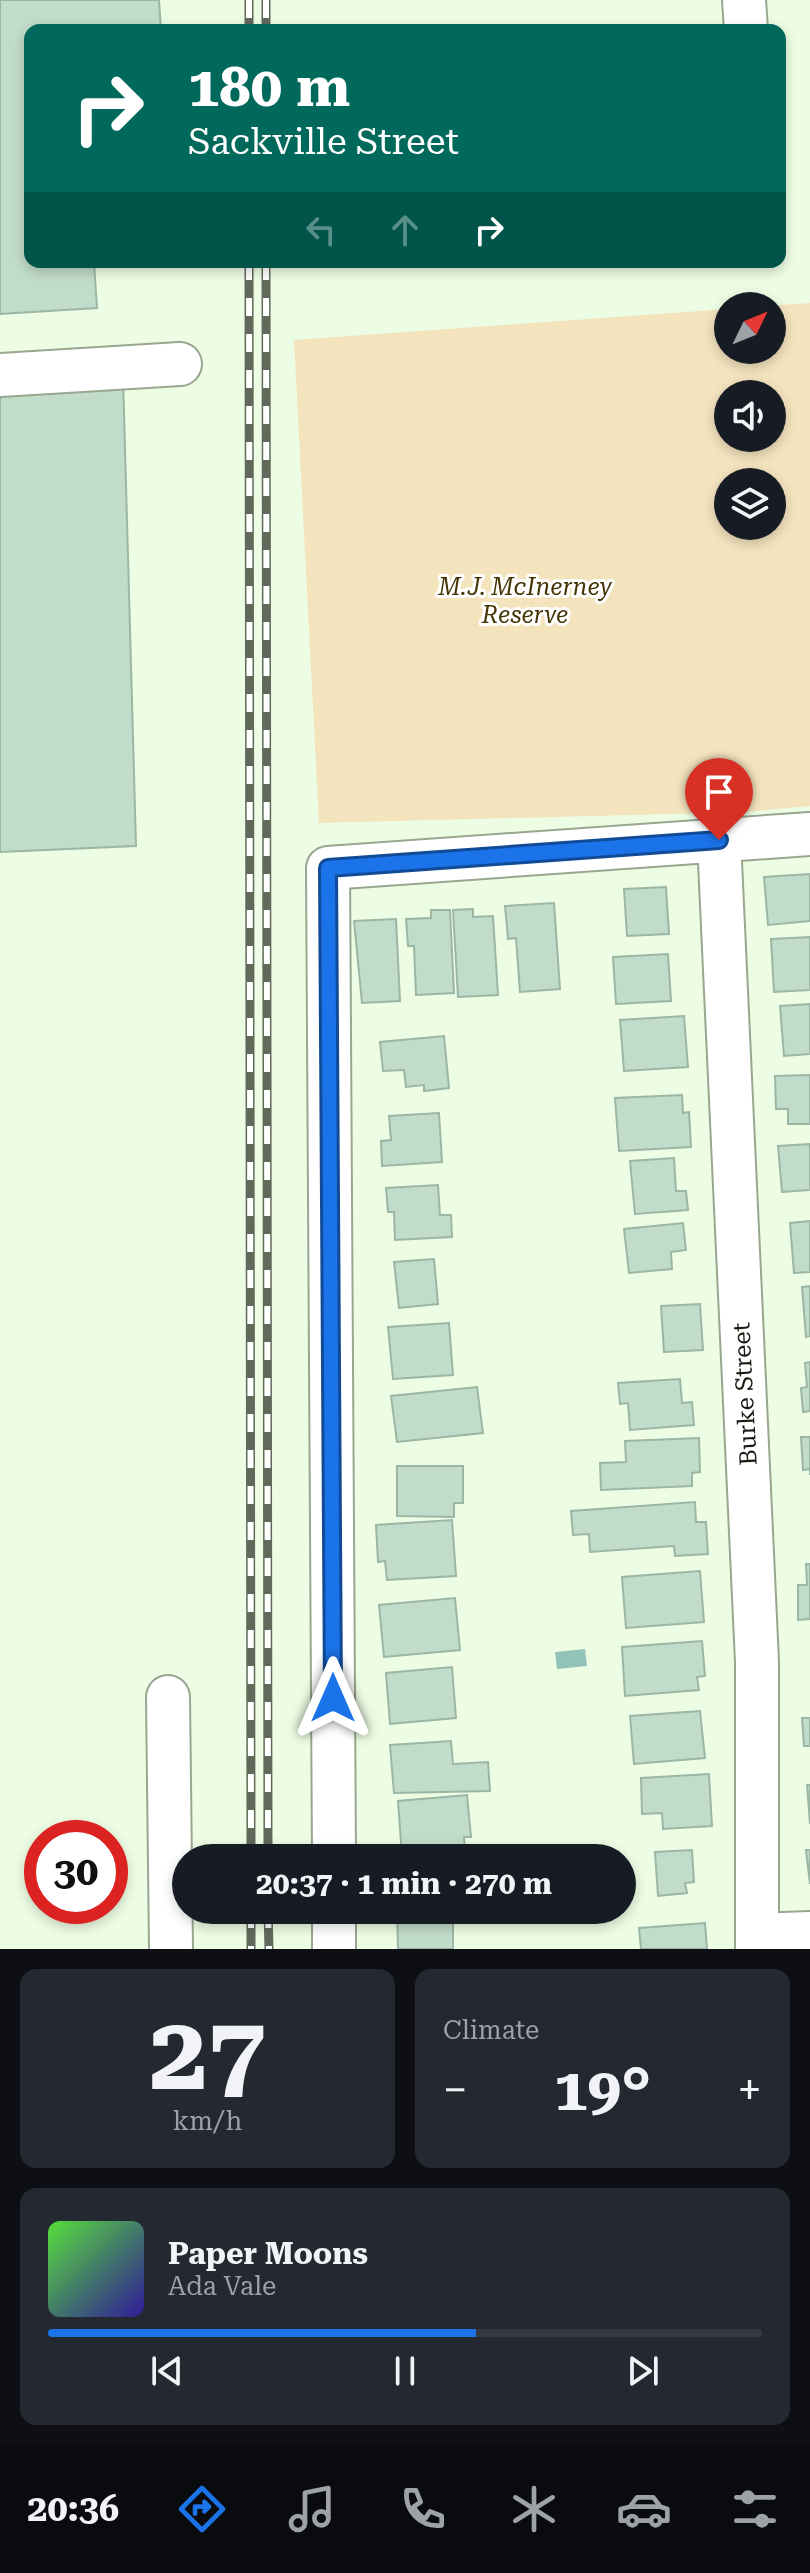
<!DOCTYPE html>
<meta charset="utf-8">
<style>
body{margin:0;font-family:"Roboto Serif",serif;background:#242831;color:#f1f3f6;height:100vh;display:flex;flex-direction:column;font-size:30px;white-space:nowrap}
*{box-sizing:border-box;margin:0}
p{font-size:26px;color:#9ea1a6}
.icon{flex:none;width:44px;height:44px;fill:none;stroke:currentColor;stroke-width:2;stroke-linecap:round;stroke-linejoin:round}
.map{position:relative;height:1949px;overflow:hidden}
.panel{display:flex;flex-direction:column;gap:20px;padding:20px;background:#0d0f14;flex:1}
.panel>*{flex:none}
.top-card{position:absolute;left:24px;top:24px;width:762px;height:244px;border-radius:16px;box-shadow:0 4px 12px #0003;background:#00695c;color:#fff;overflow:hidden}
.needle{width:52px;rotate:47deg}
.fabs{position:absolute;left:714px;top:292px;display:grid;gap:16px}
.fabs a{display:grid;place-items:center;width:72px;height:72px;border-radius:50%;background:#171b24;box-shadow:0 4px 12px #0003;font-size:40px}
.speed{position:absolute;left:24px;top:1820px;display:flex;gap:16px;font-size:40px;font-weight:700;text-align:center}
.speed>*{display:grid;place-content:center;width:104px;height:104px;border-radius:50%;background:#171b24;box-shadow:0 4px 12px #0003;line-height:1}
.speed .limit{border:12px solid #d22;background:#fff;color:#111}
.pin{position:absolute;display:grid;place-items:center;width:68px;height:68px;color:#fff;margin:-82px -34px;border-radius:50% 50% 50% 0;rotate:-45deg;box-shadow:0 0 8px #0007}
.pin .icon{rotate:45deg}
.me{position:absolute;width:88px;margin:-44px;rotate:0deg;stroke-linejoin:round;filter:drop-shadow(0 0 6px #0008)}
.turn{display:flex;align-items:center;gap:28px;height:168px;padding:0 32px;font-size:36px}
.turn .icon{width:104px;height:104px;stroke-width:2.5}
.turn b{display:block;font-size:56px;line-height:68px}
.lanes{display:flex;align-items:center;height:76px;padding:0 32px;background:#0003;justify-content:center;gap:40px;direction:ltr}
.lanes .off{opacity:.35}
.big{font-size:60px;font-weight:700;line-height:1.1}
.panel .widget{flex:1;display:flex;flex-direction:column;justify-content:center;gap:12px;min-width:0;padding:0 28px;border-radius:16px;background:#242831}
.panel .dial{align-items:center;gap:0}
.dial b{font-size:104px;line-height:1}
.song{display:flex;align-items:center;gap:24px}
.cover{width:96px;height:96px;border-radius:12px;background:linear-gradient(135deg,hsl(110 70% 55%),hsl(250 70% 35%))}
.played{height:8px;border-radius:4px;background:linear-gradient(90deg,#1a73e8 60%,#363941 60%)}
.keys{display:flex;justify-content:space-around;direction:ltr}
.heat{display:flex;justify-content:space-between;align-items:center;font-size:44px;direction:ltr}
.panel .tiles{flex:1;display:grid;gap:20px;grid-template-columns:1fr 1fr}
.widget:last-child{grid-column:span 2}
.trip{position:absolute;left:172px;top:1844px;width:464px;height:80px;border-radius:40px;background:#171b24;box-shadow:0 4px 12px #0003;font-weight:700;line-height:80px;text-align:center}
.tab-bar{display:flex;height:128px;justify-content:space-around;align-items:center;background:#090b0e;color:#9ea1a6}
.tab-bar .icon{width:56px;height:56px}
.tab-bar .current{color:#1a73e8}
.tab-bar b{font-size:36px;color:#f1f3f6}
.map>svg:first-child{display:block}
</style>
<div class="map">
<svg width="810" height="1949" viewBox="0 0 810 1949">
<rect width="100%" height="100%" fill="#edfde3"/>
<!-- green -->
<path fill="#f3e4be" fill-rule="evenodd" d="M 810,303 L 810,806 L 747,812 L 319,823 L 294,340 L 728,309 L 728,350 L 772,350 L 772,306 L 765,306 ZM 728,394 L 772,394 L 772,438 L 728,438 ZM 728,482 L 772,482 L 772,526 L 728,526 Z"/>
<!-- water -->
<path fill="#93c2b7" d="M 585,1649 L 587,1666 L 557,1669 L 555,1652 Z"/>
<!-- building -->
<path fill="#c1dcc9" stroke="#9cb6a5" stroke-width="2" d="M 0,0 L 159,0 L 161,30 L 30,30 L 30,262 L 94,262 L 97,308 L 0,314 Z
M 123,376 L 136,846 L 0,852 L 0,386 Z
M 810,874 L 810,921 L 768,925 L 764,877 Z
M 666,887 L 669,934 L 627,936 L 624,889 Z
M 554,903 L 560,989 L 520,992 L 516,938 L 508,939 L 505,906 Z
M 473,909 L 473,917 L 493,916 L 498,995 L 458,997 L 453,910 Z
M 431,910 L 450,910 L 454,993 L 416,995 L 414,946 L 408,946 L 406,919 L 431,918 Z
M 396,919 L 400,1001 L 362,1003 L 354,921 Z
M 810,937 L 810,990 L 774,992 L 771,939 Z
M 668,954 L 671,1001 L 616,1004 L 613,957 Z
M 810,1004 L 810,1054 L 784,1056 L 780,1006 Z
M 684,1016 L 688,1067 L 624,1071 L 620,1020 Z
M 444,1036 L 449,1088 L 424,1091 L 424,1085 L 406,1087 L 404,1070 L 383,1071 L 380,1042 Z
M 810,1075 L 810,1124 L 788,1124 L 788,1109 L 776,1109 L 775,1076 Z
M 682,1095 L 683,1113 L 689,1112 L 691,1147 L 619,1151 L 615,1098 Z
M 439,1113 L 442,1162 L 382,1166 L 381,1141 L 391,1140 L 389,1116 Z
M 810,1144 L 810,1190 L 782,1192 L 778,1146 Z
M 674,1158 L 676,1191 L 686,1191 L 688,1210 L 635,1214 L 630,1161 Z
M 438,1185 L 440,1215 L 451,1215 L 452,1237 L 395,1240 L 394,1212 L 388,1212 L 386,1188 Z
M 810,1221 L 810,1272 L 794,1273 L 790,1223 Z
M 683,1223 L 686,1250 L 671,1252 L 672,1269 L 629,1273 L 624,1229 Z
M 434,1259 L 438,1304 L 399,1308 L 394,1262 Z
M 810,1286 L 810,1336 L 806,1337 L 802,1287 Z
M 700,1304 L 703,1350 L 664,1352 L 661,1306 Z
M 449,1323 L 453,1375 L 393,1379 L 388,1327 Z
M 810,1362 L 810,1411 L 803,1412 L 801,1388 L 807,1387 L 805,1363 Z
M 680,1379 L 682,1403 L 692,1402 L 694,1425 L 630,1430 L 628,1403 L 620,1404 L 618,1383 Z
M 477,1387 L 483,1433 L 397,1442 L 391,1396 Z
M 801,1437 L 810,1437 L 810,1475 L 810,1469 L 803,1470 Z
M 699,1438 L 700,1472 L 692,1473 L 692,1486 L 601,1490 L 600,1463 L 626,1462 L 625,1441 Z
M 397,1466 L 463,1466 L 463,1503 L 454,1503 L 454,1517 L 397,1516 Z
M 695,1502 L 696,1522 L 706,1522 L 708,1554 L 675,1556 L 674,1546 L 590,1552 L 589,1534 L 573,1535 L 571,1511 Z
M 452,1520 L 456,1576 L 387,1580 L 385,1561 L 378,1562 L 376,1525 Z
M 806,1564 L 810,1564 L 810,1619 L 798,1620 L 798,1585 L 807,1585 Z
M 700,1571 L 704,1622 L 626,1628 L 622,1577 Z
M 455,1598 L 460,1650 L 384,1657 L 379,1605 Z
M 702,1641 L 705,1676 L 697,1677 L 699,1690 L 625,1696 L 622,1647 Z
M 452,1667 L 456,1718 L 390,1724 L 386,1673 Z
M 700,1711 L 705,1758 L 634,1764 L 630,1716 Z
M 802,1718 L 810,1718 L 810,1746 L 804,1746 Z
M 451,1741 L 453,1764 L 488,1762 L 490,1791 L 394,1793 L 390,1745 Z
M 709,1774 L 712,1826 L 663,1829 L 662,1813 L 642,1814 L 641,1778 Z
M 807,1785 L 810,1785 L 810,1824 Z
M 467,1795 L 471,1837 L 464,1837 L 465,1851 L 402,1856 L 398,1801 Z
M 692,1850 L 694,1882 L 685,1883 L 687,1893 L 658,1896 L 655,1852 Z
M 806,1850 L 810,1850 L 810,1884 Z
M 397,1910 L 453,1910 L 453,1949 L 398,1949 Z
M 705,1923 L 707,1949 L 641,1949 L 639,1928 Z"/>
<g fill="none" stroke-linecap="round" stroke-linejoin="round">
<defs>
<path id="minor" d="M 744,0 L 746,30
M 0,375 L 180,364
M 719,840 L 757,1662 L 757,1949
M 168,1697 L 171,1949
M 334,1858 L 328,868 L 810,834
M 334,1910 L 334,1949
M 757,1935 L 810,1933"/>
</defs>
<!-- minor casing -->
<use href="#minor" stroke="#98a78f" stroke-width="46"/>
<!-- minor -->
<use href="#minor" stroke="#fff" stroke-width="42"/>
<defs>
<path id="rail" d="M 249,0 L 249,30
M 266,0 L 266,30
M 249,262 L 251,1858
M 266,262 L 268,1858
M 251,1910 L 251,1949
M 268,1910 L 269,1949"/>
</defs>
<!-- rail casing -->
<use href="#rail" stroke="#60695a" stroke-width="9"/>
<!-- rail -->
<use href="#rail" stroke="#fff" stroke-width="6" stroke-dasharray="18" stroke-linecap="butt"/>
</g>
<g fill="none" stroke-linecap="round" stroke-linejoin="round">
<defs>
<path id="route" d="M 333,1698 L 328,868 L 719,840"/>
</defs>
<!-- route casing -->
<use href="#route" stroke="#114b97" stroke-width="20"/>
<!-- route -->
<use href="#route" stroke="#1a73e8" stroke-width="14"/>
</g>
<g text-anchor="middle" dominant-baseline="central" stroke-width="6" stroke-linejoin="round" paint-order="stroke">
<!-- park labels -->
<g font-size="24" font-style="italic" fill="#443403" stroke="#fff">
<text x="525" y="587">M.J. McInerney<tspan x="525" dy="28">Reserve</tspan></text>
</g>
<!-- street labels -->
<g font-size="24" fill="#171c13" stroke="#fff">
<text transform="translate(745 1394) rotate(-93)">Burke Street</text>
</g>
</g>
</svg>
<div class="fabs">
<a><svg class="needle" viewBox="-14 -14 28 28"><path d="M0-13l5 13h-10z" fill="#e53935"/><path d="M0 13l5-13h-10z" fill="#9ea1a6"/></svg></a>
<a><svg class="icon" aria-label="sound" viewBox="0 0 24 24"><path d="M4 9h4l5-4v14l-5-4H4zM17 9q2 3 0 6"/></svg></a>
<a><svg class="icon" aria-label="layers" viewBox="0 0 24 24"><path d="M12 4l9 5-9 5-9-5zM3 14l9 5 9-5"/></svg></a>
</div>
<div class="speed"><div class="limit">30</div></div>
<div class="pin" style="left:719px;top:840px;background:#d93025"><svg class="icon" aria-label="arrive" viewBox="0 0 24 24"><path d="M6 21V4h12l-3 4 3 4H6"/></svg></div>
<svg class="me" style="left:333px;top:1698px" viewBox="-20 -20 40 40"><path d="M0-17L14 15 0 8-14 15z" fill="#1a73e8" stroke="#fff" stroke-width="4"/></svg>
<div class="trip">20:37 · 1 min · 270 m</div>
<div class="top-card">
<div class="turn"><svg class="icon" aria-label="right" viewBox="0 0 24 24"><path d="M7 20v-9h11M14 6l5 5-5 5"/></svg><div><b>180 m</b>Sackville Street</div></div>
<div class="lanes"><svg class="icon off" aria-label="left" viewBox="0 0 24 24"><path d="M17 20v-9H6M10 6l-5 5 5 5"/></svg><svg class="icon off" aria-label="ahead" viewBox="0 0 24 24"><path d="M12 20V5M6 11l6-6 6 6"/></svg><svg class="icon" aria-label="right" viewBox="0 0 24 24"><path d="M7 20v-9h11M14 6l5 5-5 5"/></svg></div>
</div>
</div>
<section class="panel">
<div class="tiles">
<div class="widget dial"><b>27</b><p>km/h</p></div>
<div class="widget"><p>Climate</p>
<div class="heat"><a>−</a><b class="big">19°</b><a>+</a></div>
</div>
<div class="widget">
<div class="song"><i class="cover"></i><div><b>Paper Moons</b><p>Ada Vale</p></div></div>
<div class="played"></div>
<div class="keys"><svg class="icon" aria-label="previous" viewBox="0 0 24 24"><path d="M18 5L8 12l10 7zM5 5v14"/></svg><svg class="icon" aria-label="pause" viewBox="0 0 24 24"><path d="M8 5v14M16 5v14"/></svg><svg class="icon" aria-label="next" viewBox="0 0 24 24"><path d="M6 5l10 7-10 7zM19 5v14"/></svg></div>
</div>
</div>
</section>
<nav class="tab-bar">
<b>20:36</b>
<svg class="icon current" aria-label="directions" viewBox="0 0 24 24"><path d="M12 3l9 9-9 9-9-9zM9 14v-3h6M13 9l2 2-2 2"/></svg>
<svg class="icon" aria-label="music" viewBox="0 0 24 24"><path d="M9 18V5l10-2v13"/><circle cx="6" cy="18" r="3"/><circle cx="16" cy="16" r="3"/></svg>
<svg class="icon" aria-label="phone" viewBox="0 0 24 24"><path d="M5 4h4l2 5-3 2q2 4 5 5l2-3 5 2v4C11 20 4 13 5 4z"/></svg>
<svg class="icon" aria-label="climate" viewBox="0 0 24 24"><path d="M12 3v18M4 7l16 10M4 17L20 7"/></svg>
<svg class="icon" aria-label="car" viewBox="0 0 24 24"><path d="M5 17H2v-5l4-1 3-4h7l3 4 3 1v5h-3M9 17h6M6 11h13"/><circle cx="7" cy="17" r="2"/><circle cx="17" cy="17" r="2"/></svg>
<svg class="icon" aria-label="filters" viewBox="0 0 24 24"><path d="M4 7h16M4 17h16"/><circle cx="9" cy="7" r="2"/><circle cx="15" cy="17" r="2"/></svg>
</nav>
